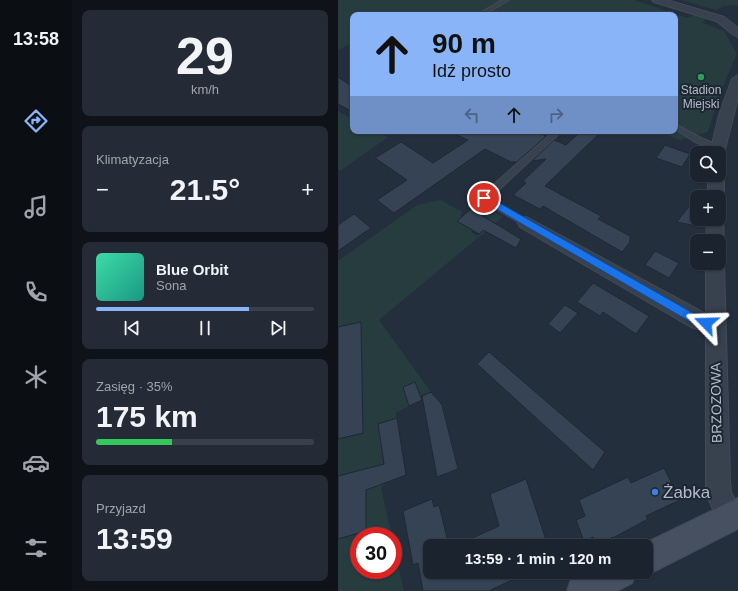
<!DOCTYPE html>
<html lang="pl">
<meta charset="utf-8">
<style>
body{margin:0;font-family:Arial,sans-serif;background:#242b36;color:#f1f3f6;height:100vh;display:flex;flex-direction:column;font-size:15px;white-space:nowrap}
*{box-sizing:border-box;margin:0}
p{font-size:13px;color:#a0a4aa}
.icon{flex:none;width:22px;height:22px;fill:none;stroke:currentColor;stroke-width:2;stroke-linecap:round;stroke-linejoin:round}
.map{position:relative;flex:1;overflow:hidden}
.sheet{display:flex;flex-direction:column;gap:10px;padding:10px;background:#0f1319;width:266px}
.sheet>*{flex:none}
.hud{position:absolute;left:12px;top:12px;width:328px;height:122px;border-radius:8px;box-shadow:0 1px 3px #0004,0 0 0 1px #39404a;background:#8ab4f8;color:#111;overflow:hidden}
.buttons{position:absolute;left:352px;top:146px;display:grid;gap:8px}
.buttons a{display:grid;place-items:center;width:36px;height:36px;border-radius:8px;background:#1b232e;box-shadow:0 1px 3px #0004,0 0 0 1px #39404a;font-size:20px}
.speed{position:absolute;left:12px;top:527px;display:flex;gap:8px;font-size:20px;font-weight:700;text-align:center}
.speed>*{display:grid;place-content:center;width:52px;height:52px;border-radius:50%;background:#1b232e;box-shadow:0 1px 3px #0004,0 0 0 1px #39404a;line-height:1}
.speed .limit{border:6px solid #d22;background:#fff;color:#111}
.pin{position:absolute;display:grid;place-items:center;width:34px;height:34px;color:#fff;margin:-17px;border:2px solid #fff;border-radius:50%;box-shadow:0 1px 4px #0007}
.me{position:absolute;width:44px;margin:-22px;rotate:292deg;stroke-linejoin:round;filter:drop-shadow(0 0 3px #0008)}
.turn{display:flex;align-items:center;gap:14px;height:84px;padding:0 16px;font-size:18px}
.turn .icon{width:52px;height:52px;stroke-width:2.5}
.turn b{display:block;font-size:28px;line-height:34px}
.lanes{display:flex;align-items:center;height:38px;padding:0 16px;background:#0003;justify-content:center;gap:20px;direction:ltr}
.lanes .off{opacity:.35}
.big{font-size:30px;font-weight:700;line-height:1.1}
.sheet .widget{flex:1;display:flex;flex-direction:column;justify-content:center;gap:6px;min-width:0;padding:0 14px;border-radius:8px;background:#242b36}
.sheet .dial{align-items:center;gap:0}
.dial b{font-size:52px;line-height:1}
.song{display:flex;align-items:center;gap:12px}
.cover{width:48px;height:48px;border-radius:6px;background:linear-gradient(135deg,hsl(160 70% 55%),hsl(170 70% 35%))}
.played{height:4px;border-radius:2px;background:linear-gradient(90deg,#8ab4f8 70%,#39404a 70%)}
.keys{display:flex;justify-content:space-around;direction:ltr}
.heat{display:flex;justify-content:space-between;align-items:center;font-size:22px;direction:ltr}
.charge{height:6px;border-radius:3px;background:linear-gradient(90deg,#34c759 35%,#39404a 0)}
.trip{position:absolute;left:85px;top:539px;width:230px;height:40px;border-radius:8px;background:#1b232e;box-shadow:0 1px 3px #0004,0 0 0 1px #39404a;font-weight:700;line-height:40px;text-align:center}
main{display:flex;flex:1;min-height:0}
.tab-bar{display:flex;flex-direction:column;width:72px;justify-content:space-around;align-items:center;background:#0b0e12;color:#a0a4aa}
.tab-bar .icon{width:28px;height:28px}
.tab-bar .on{color:#8ab4f8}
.tab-bar b{font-size:18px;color:#f1f3f6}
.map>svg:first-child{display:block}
</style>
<main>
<nav class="tab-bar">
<b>13:58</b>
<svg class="icon on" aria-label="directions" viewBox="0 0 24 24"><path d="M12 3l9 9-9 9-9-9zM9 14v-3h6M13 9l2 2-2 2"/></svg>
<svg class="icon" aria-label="music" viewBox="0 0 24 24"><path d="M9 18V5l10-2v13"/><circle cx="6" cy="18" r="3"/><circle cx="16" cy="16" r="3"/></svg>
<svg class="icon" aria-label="phone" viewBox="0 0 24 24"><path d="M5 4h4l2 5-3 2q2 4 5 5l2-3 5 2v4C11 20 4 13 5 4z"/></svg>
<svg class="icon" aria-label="climate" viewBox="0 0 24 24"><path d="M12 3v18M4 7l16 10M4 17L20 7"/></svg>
<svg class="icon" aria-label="car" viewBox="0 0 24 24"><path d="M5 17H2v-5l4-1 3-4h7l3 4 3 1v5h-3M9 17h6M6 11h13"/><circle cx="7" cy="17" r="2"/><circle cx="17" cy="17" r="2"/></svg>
<svg class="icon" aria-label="filters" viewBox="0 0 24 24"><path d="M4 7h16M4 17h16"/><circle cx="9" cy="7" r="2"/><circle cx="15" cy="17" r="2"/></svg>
</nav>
<section class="sheet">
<div class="widget dial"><b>29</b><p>km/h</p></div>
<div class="widget"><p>Klimatyzacja</p>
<div class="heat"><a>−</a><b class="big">21.5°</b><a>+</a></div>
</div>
<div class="widget">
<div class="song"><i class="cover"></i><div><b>Blue Orbit</b><p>Sona</p></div></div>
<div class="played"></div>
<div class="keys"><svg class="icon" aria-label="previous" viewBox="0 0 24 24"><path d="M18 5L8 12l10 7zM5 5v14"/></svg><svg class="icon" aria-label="pause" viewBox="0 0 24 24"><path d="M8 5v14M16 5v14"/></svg><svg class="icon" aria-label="next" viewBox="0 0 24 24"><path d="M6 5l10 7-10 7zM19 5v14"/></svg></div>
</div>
<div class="widget"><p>Zasięg · 35%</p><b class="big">175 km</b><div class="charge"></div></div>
<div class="widget"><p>Przyjazd</p><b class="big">13:59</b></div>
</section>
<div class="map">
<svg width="400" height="591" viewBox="0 0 400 591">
<rect width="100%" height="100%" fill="#242f3e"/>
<!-- green -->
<path fill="#263c3f" d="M 0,0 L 296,0 L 349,18 L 357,15 L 367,19 L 365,23 L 386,31 L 399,54 L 382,93 L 370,132 L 342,140 L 318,131 L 337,131 L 337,15 L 15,15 L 15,43 L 0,50 Z
M 344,0 L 400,0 L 400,5 L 386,6 L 378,10 Z
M 0,111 L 15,119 L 15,131 L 38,131 L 50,137 L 2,171 L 0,169 Z
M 102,200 L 125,212 L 122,215 L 124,216 L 119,221 L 134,230 L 133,232 L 139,236 L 155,222 L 129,206 L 139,201 L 165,217 L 41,320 L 93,392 L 82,396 L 77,382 L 65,387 L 71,406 L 57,413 L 59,418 L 41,424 L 48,482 L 43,488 L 54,536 L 21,536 L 21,570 L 55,570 L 55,542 L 66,591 L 0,591 L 0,539 L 28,531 L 27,469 L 0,476 L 0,439 L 24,433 L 23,322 L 0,327 L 0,261 L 79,205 Z"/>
<!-- building -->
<path fill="#364354" stroke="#1f2835" d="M 0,77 L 15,87 L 15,112 L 0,104 Z
M 110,131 L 196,131 L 208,136 L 179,162 L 173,162 L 147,149 L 56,213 L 39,200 L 69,180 L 37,158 L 63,142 L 95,163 L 130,140 Z
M 243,131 L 264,131 L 207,186 L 263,216 L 260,219 L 292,236 L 292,242 L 284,252 L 205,206 L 202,209 L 175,195 L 188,183 L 185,181 L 208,159 L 194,161 L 216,140 L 228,145 Z
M 327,145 L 352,154 L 344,167 L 318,158 Z
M 366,187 L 365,197 L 359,197 L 359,219 L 364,219 L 363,227 L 339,222 Z
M 133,209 L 183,239 L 178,248 L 145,230 L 141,234 L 119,221 Z
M 16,214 L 33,228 L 0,251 L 0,225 Z
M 317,251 L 341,263 L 331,278 L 307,265 Z
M 255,283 L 311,316 L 298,334 L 265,312 L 262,316 L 239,302 Z
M 227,305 L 240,313 L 222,333 L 210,324 Z
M 23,322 L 25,433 L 0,439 L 0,327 Z
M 151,352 L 267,452 L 255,470 L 139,364 Z
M 77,382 L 84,400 L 71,406 L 65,387 Z
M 93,392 L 104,405 L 120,469 L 99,477 L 84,396 Z
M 59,418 L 68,475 L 28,490 L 28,531 L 0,539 L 0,476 L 46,464 L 40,424 Z
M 326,468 L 342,500 L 308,516 L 310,519 L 275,538 L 275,537 L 259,544 L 255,537 L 246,541 L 238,520 L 247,516 L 241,500 L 290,477 L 293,483 Z
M 188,479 L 210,546 L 117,546 L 161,526 L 152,494 Z
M 94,499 L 96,507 L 101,505 L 111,546 L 92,546 L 92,572 L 190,572 L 151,591 L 85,591 L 80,563 L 75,565 L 65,511 Z"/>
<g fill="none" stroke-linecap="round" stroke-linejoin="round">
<defs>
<path id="service" d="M 164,0 L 171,0 L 146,15 L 139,15 Z
M 337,124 L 363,138 L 382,146 L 383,148 L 379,150 L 357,142 L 337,129 Z
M 216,131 L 224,131 L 152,198 L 191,221 L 192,223 L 191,225 L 185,225 L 143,200 L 143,196 Z"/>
<path id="minor" d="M 314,0 L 329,0 L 386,17 L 400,28 L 400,37 C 392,35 386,25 378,21 L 316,2 Z
M 400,75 L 400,98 L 386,153 L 381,157 L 381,153 L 372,153 L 381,115 L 394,79 Z
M 381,171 L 386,175 L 386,197 L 381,202 L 381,197 L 370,197 L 370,175 L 381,175 Z
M 381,214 L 385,219 L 386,241 L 381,246 L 381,241 L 368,241 L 369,219 L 381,219 Z
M 188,217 L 368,314 L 368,263 L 381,263 L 381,257 L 383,258 L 386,263 L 392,481 L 393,492 L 400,506 L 400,527 L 392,530 L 383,526 L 368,494 L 368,332 L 353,327 L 182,227 L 180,223 L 182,219 Z"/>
<path id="secondary" d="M 400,498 L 400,529 L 319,570 L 308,575 L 301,572 L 308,572 L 308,546 L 301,546 Z
M 249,572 L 299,572 L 294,583 L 279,591 L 229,591 L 233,579 Z"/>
</defs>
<!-- service casing -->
<use href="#service" stroke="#414a57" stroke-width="2"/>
<!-- minor casing -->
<use href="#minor" stroke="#414a57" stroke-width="2"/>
<!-- secondary casing -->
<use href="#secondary" stroke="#414a57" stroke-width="2"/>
<!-- service -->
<use href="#service" fill="#38414e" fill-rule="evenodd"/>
<!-- minor -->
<use href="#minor" fill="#38414e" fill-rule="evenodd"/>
<!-- secondary -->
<use href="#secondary" fill="#465061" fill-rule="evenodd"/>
</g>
<!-- route -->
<path fill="#1a73e8" stroke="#114b97" d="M 143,196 L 149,196 L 362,317 L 372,320 L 372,326 L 368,327 L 356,324 L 143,200 Z"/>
<!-- markers -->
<circle fill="#2e9e5b" stroke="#1d2633" stroke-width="1.5" cx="363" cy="77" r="4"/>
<circle fill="#3f7fe0" stroke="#1d2633" stroke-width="1.5" cx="317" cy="492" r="4"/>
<g text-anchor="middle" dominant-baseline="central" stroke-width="4" stroke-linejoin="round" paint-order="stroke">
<!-- far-poi labels -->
<g font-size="12" fill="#b4bcc9" stroke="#1d2633">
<text x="363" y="90">Stadion<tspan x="363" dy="14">Miejski</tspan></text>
</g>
<!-- street labels -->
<g font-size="14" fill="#b4bcc9" stroke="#1d2633">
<text transform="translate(378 403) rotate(-91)">BRZOZOWA</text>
</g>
<!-- near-poi labels -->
<g font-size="17" fill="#b4bcc9" stroke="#1d2633" text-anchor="start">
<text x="325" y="492">Żabka</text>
</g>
</g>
</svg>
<div class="buttons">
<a><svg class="icon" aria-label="search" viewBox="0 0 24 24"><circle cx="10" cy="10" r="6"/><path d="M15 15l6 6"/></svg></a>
<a>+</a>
<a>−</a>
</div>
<div class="speed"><div class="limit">30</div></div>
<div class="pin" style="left:146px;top:198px;background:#d93025"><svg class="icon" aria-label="arrive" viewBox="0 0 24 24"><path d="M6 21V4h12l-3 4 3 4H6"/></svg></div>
<svg class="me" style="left:368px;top:323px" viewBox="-20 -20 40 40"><path d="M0-17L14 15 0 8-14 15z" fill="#1a73e8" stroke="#fff" stroke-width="4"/></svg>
<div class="trip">13:59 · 1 min · 120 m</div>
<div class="hud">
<div class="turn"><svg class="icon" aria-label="ahead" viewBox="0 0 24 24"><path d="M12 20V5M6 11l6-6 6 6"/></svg><div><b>90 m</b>Idź prosto</div></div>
<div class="lanes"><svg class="icon off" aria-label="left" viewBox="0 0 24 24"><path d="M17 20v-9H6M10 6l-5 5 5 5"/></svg><svg class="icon" aria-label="ahead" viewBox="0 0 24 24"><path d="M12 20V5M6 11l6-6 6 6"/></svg><svg class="icon off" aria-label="right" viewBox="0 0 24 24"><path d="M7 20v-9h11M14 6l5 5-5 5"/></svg></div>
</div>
</div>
</main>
